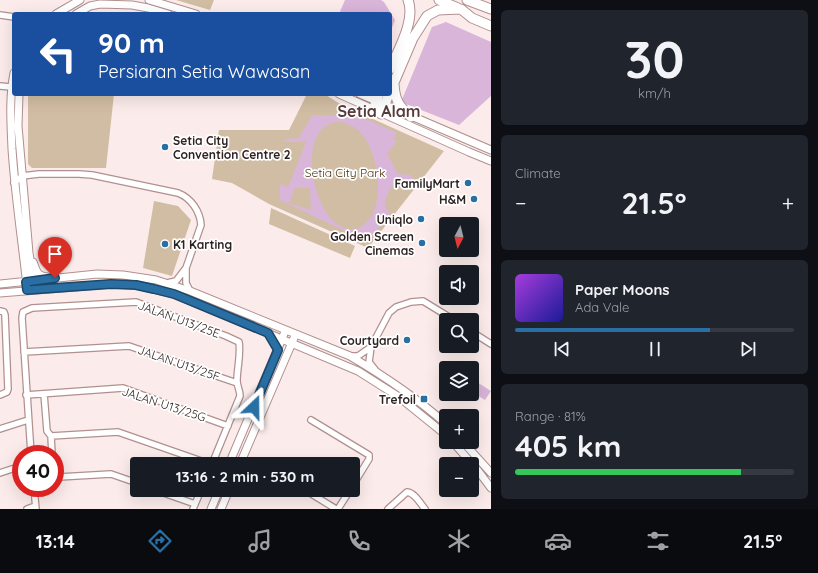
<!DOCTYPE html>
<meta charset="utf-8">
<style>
body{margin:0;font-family:Quicksand,sans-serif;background:#20242c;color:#f1f3f6;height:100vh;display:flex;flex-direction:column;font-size:15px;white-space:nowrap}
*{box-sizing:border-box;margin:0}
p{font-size:13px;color:#9ea1a6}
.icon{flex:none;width:22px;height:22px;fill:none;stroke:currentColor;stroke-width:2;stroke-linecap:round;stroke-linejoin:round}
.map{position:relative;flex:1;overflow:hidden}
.details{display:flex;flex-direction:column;gap:10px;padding:10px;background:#0d0f14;width:327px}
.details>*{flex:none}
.hud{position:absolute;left:12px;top:12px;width:380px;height:84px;border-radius:4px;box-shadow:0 4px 16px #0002;background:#1a4fa0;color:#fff;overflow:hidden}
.needle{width:26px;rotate:187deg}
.buttons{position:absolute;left:439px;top:217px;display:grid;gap:8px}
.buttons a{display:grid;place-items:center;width:40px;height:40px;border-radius:4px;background:#171b24;box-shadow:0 4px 16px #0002;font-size:20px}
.speed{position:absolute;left:12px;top:445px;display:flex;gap:8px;font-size:20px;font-weight:700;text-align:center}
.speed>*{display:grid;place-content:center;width:52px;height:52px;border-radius:50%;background:#171b24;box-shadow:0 4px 16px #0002;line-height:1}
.speed .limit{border:6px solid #d22;background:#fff;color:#111}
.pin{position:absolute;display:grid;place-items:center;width:34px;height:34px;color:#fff;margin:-41px -17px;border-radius:50% 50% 50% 0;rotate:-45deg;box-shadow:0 0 4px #0007}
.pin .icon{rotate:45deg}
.me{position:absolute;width:44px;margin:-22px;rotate:23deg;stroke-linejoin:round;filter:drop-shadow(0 0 3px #0008)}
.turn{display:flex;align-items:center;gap:14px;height:84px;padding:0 20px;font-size:18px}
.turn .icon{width:52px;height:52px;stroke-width:2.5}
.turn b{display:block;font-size:28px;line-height:34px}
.big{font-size:30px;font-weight:800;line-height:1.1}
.details .card{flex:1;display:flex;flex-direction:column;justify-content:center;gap:6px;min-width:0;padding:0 14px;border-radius:6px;background:#20242c}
.details .dial{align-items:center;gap:0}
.dial b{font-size:52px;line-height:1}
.song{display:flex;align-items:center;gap:12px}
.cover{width:48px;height:48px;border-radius:6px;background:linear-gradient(135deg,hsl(280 70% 55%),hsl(240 70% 35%))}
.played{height:4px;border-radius:2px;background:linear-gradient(90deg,#296fa3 70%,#363941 70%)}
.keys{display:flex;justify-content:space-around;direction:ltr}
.heat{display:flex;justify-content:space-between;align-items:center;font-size:22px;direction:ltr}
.charge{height:6px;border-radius:3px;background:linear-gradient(90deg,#34c759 81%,#363941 0)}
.trip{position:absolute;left:130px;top:457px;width:230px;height:40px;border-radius:4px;background:#171b24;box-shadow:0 4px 16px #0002;font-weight:800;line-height:40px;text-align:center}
.menu{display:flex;height:64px;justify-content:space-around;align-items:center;background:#090b0e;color:#9ea1a6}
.menu .icon{width:28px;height:28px}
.menu .current{color:#296fa3}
.menu b{font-size:18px;color:#f1f3f6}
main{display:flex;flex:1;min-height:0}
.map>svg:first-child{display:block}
</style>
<main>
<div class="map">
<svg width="491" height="509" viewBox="0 0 491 509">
<rect width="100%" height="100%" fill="#fbeceb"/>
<!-- green -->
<path fill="#d1bda3" d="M 176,0 L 214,0 L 210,10 Z
M 28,94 L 114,94 L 106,168 L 32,168 L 28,164 Z
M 307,94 L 324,94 L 342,105 L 444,151 L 368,248 L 269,204 L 232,183 L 212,179 L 219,130 L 289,130 Z
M 154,201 L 178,206 L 191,220 L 172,276 L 143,268 Z
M 271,208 L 355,246 L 350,258 L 269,224 Z"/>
<!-- water -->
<path fill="#d9b5d9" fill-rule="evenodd" d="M 345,0 L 381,0 L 384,2 L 395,20 L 390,33 L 390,14 L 339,14 Z
M 446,22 L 491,42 L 491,96 L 459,125 L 401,102 L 432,27 Z
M 346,110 L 397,133 L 393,139 L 397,141 L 387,154 L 398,174 L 411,175 L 415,181 L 412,185 L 406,182 L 391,187 C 387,197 380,206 390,213 L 368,242 L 280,200 L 280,184 L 288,187 L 306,142 L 284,142 L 285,139 L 299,138 L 312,115 L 343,116 ZM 341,122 C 348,124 355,127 360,132 C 379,152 388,209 362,226 C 356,231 349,230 342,227 C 310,213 295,120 341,122 ZM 295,188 L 310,188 L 311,210 L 289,203 Z
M 472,379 L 491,391 L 485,400 L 472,392 Z"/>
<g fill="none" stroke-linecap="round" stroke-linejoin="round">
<defs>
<path id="minor" d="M 0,15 L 14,17
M 0,86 L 11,87
M 14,183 L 22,176 L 39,174 L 79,174 L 92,175 L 178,193 C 191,198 200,211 201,225 L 186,268 L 176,281 L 167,283
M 186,269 L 186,283 L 190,291
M 0,311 L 4,312 L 5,315 L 8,389 L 7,392 L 0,395
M 472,332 L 491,344
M 24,352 L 129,346 L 237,383
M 350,356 L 358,356 L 371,347
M 376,371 L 369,362 L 371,347 L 389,313 L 396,307 L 411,302 L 423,301 L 454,320
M 44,394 L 47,431 L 51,436 L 52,454
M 26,395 L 123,388 L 228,426
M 311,420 L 369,455 L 369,459 L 353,485
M 0,429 L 28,420
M 51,436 L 118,432 L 210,464
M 31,454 L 22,318 L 23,312 L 32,308 L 136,302 L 226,336 L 239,342 C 241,355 237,368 237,381 C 237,386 240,390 240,396 L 212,464
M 0,473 L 21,466
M 55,476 L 59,477 L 111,474 L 137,483
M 34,488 L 36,509
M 155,490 L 195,504
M 305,490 L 336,509
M 27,509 L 35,506
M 193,509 L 201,490
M 338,509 L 350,490
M 388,509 L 407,492 C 415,493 420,503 425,509"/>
<path id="tertiary" d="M 149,0 L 196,14
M 56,14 L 80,0
M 76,14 L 90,6 L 100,4 L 132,5 L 148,8 L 168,14
M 14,73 C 9,98 11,124 12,149 C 15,195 22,240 27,286
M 19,94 L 18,126 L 29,253 L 34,285
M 339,94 L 469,152 L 491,161
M 360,94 L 491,150
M 33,262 C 37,272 37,276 48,277
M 0,284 L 97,274 L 123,275 L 156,280 L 190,291 L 350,356 C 384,376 417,398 446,424
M 0,293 L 111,284 L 136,285 L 174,294 L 358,371 L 399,397 L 446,435
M 453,442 L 479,472 L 491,488
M 463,442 L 491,473
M 229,464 L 284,334
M 240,464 L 294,338
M 211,509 L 219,490
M 221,509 L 229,490"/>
<path id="trunk" d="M 439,0 L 458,8
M 467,0 L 491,9
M 390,69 C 398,50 416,20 408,0
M 394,84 C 395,101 399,106 411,117
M 390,92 L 413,38 L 427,16 L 438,10 L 461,9 L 472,18 L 491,26
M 373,110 L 379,94
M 381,114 L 389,94"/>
</defs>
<!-- minor casing -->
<use href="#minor" stroke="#b1908f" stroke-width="8"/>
<!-- tertiary casing -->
<use href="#tertiary" stroke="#b1908f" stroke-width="9"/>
<!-- trunk casing -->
<use href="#trunk" stroke="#b1908f" stroke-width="11"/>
<!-- minor -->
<use href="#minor" stroke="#fff" stroke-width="5.5"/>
<!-- tertiary -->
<use href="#tertiary" stroke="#fff" stroke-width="7"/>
<!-- trunk -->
<use href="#trunk" stroke="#fff" stroke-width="9"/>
</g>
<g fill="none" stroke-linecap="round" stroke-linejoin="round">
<defs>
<path id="route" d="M 55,278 L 26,282 L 27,290 L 111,284 L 136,285 L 154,289 L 174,294 L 268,333 L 278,350 L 254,407"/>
</defs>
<!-- route casing -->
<use href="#route" stroke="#1b486a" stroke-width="10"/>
<!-- route -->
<use href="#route" stroke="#296fa3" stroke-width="7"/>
</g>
<!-- markers -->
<g fill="#296fa3" stroke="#fff" stroke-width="1.5">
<circle cx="165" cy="147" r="4"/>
<circle cx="468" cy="183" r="4"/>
<circle cx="474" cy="199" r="4"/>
<circle cx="421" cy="219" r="4"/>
<circle cx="422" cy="243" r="4"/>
<circle cx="165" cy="244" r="4"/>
<circle cx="407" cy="340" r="4"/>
<rect x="420" y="395" width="8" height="8" rx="2"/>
</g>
<g text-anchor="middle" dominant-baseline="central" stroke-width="3.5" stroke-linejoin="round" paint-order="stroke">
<!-- poi labels -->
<g font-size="12" font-weight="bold" fill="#2e2121" stroke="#fff" text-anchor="end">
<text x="173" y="140" text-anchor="start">Setia City<tspan x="173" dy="14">Convention Centre 2</tspan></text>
<text x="460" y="183">FamilyMart</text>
<text x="466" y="199">H&amp;M</text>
<text x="413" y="219">Uniqlo</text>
<text x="414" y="236">Golden Screen<tspan x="414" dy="14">Cinemas</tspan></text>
<text x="173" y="244" text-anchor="start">K1 Karting</text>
<text x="399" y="340">Courtyard</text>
<text x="416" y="399">Trefoil</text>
</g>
<!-- park labels -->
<g font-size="12" fill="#473211" stroke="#fff">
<text x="345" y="172">Setia City Park</text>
</g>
<!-- street labels -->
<g font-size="12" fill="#2e2121" stroke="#fff">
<text transform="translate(179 319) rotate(20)">JALAN U13/25E</text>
<text transform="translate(179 363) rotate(19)">JALAN U13/25F</text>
<text transform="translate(164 404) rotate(18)">JALAN U13/25G</text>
</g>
<!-- district labels -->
<g font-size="16" font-weight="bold" fill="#583c3b" stroke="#fff">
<text x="379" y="111">Setia Alam</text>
</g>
</g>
</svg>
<div class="buttons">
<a><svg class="needle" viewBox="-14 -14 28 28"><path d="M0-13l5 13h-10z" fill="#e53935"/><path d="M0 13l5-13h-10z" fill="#9ea1a6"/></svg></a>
<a><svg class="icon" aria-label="sound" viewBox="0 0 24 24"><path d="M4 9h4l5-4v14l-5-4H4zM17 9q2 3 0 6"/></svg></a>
<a><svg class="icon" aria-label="search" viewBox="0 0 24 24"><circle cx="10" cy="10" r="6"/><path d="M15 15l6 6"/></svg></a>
<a><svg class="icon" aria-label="layers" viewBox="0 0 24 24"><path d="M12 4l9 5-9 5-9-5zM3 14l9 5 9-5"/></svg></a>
<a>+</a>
<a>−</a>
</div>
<div class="speed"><div class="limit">40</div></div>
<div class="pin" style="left:55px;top:278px;background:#d93025"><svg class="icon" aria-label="arrive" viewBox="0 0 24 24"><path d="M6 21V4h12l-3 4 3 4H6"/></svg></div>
<svg class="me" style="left:254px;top:407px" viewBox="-20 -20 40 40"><path d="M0-17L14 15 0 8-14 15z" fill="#296fa3" stroke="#fff" stroke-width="4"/></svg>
<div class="trip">13:16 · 2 min · 530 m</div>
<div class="hud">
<div class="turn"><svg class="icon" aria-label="left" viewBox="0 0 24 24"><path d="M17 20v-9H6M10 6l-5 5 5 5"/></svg><div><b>90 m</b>Persiaran Setia Wawasan</div></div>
</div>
</div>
<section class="details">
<div class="card dial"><b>30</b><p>km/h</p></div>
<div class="card"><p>Climate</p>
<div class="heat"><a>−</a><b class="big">21.5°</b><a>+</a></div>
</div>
<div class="card">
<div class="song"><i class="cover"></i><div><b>Paper Moons</b><p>Ada Vale</p></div></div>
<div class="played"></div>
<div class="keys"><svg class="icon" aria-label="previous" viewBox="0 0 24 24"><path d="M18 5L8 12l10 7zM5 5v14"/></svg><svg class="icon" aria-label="pause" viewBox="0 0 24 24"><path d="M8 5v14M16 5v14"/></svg><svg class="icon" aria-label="next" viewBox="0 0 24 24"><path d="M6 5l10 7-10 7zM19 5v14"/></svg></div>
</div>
<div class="card"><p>Range · 81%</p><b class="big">405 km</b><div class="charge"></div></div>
</section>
</main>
<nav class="menu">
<b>13:14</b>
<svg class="icon current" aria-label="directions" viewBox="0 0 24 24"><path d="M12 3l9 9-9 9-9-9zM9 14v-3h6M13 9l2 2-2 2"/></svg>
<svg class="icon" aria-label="music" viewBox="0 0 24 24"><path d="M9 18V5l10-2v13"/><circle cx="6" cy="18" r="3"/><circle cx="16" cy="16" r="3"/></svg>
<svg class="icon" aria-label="phone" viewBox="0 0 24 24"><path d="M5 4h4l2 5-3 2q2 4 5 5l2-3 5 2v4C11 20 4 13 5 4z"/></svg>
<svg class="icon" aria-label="climate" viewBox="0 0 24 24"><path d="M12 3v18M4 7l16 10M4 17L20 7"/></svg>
<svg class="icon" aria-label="car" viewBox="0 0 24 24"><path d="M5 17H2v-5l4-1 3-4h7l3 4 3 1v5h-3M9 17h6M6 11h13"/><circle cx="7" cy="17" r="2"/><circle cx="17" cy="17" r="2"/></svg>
<svg class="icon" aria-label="filters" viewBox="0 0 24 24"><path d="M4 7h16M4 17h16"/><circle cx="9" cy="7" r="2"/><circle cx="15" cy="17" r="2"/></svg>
<b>21.5°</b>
</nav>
